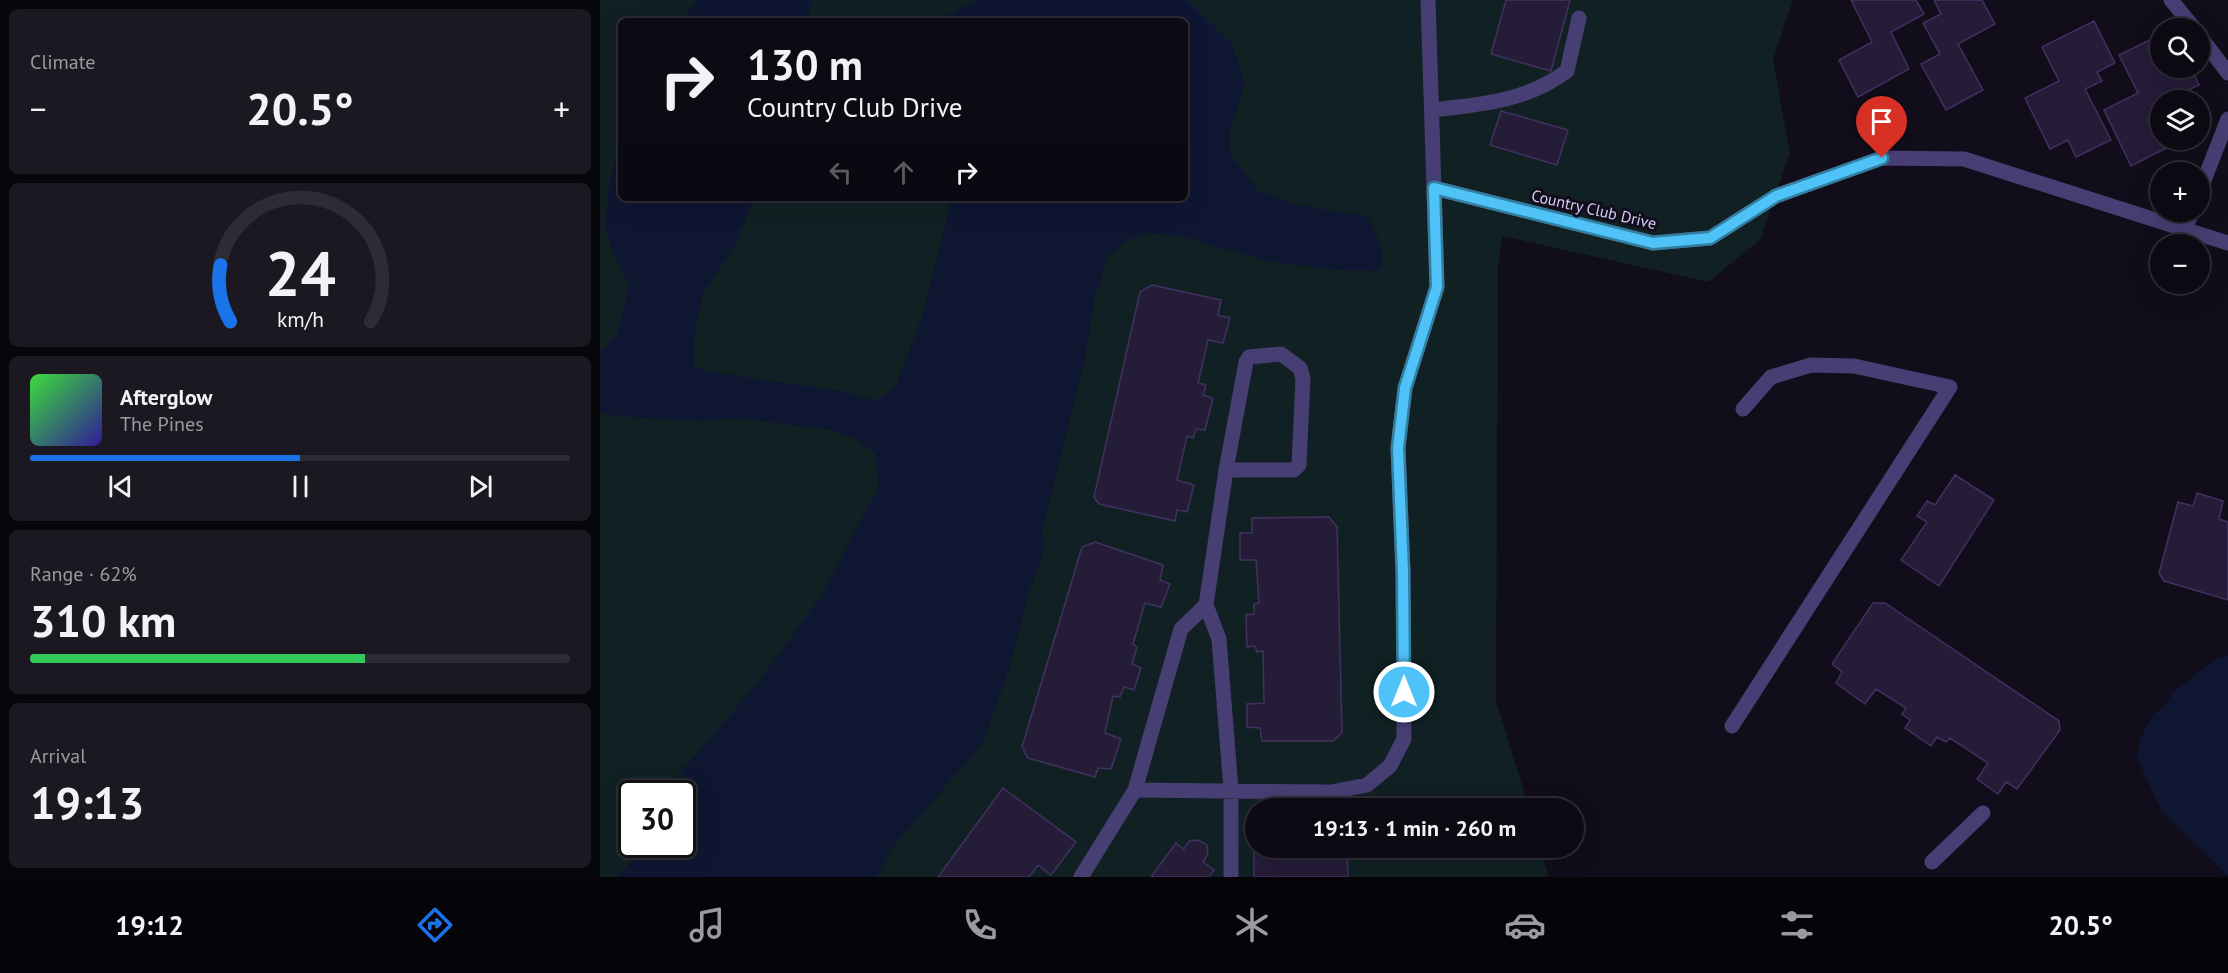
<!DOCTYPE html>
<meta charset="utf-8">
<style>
body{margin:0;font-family:"PT Sans",sans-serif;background:#1b1822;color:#f1f3f6;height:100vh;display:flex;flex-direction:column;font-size:22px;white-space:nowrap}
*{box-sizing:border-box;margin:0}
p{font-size:20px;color:#9a9aa0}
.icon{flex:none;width:33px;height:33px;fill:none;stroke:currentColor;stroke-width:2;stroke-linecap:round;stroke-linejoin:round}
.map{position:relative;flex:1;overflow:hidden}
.side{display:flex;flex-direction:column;gap:9px;padding:9px;background:#07060b;width:600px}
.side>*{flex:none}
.guide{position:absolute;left:18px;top:18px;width:570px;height:183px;border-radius:9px;box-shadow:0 6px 24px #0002,0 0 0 2px #2d2b34;background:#0d0a14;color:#f1f3f6;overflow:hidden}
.tools{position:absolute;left:1550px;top:18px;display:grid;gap:12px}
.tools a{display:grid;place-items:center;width:60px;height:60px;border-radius:50%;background:#0d0a14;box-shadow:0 6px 24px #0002,0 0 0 2px #2d2b34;font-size:30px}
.speed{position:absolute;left:18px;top:780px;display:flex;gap:12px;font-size:30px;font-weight:700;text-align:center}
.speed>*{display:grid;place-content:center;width:78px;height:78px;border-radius:50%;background:#0d0a14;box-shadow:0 6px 24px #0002,0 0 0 2px #2d2b34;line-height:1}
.speed .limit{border:3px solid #111;border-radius:9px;background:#fff;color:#111}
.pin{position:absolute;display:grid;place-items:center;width:51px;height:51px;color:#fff;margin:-62px -26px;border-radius:50% 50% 50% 0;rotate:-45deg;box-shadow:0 0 6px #0007}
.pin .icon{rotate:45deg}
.me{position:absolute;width:66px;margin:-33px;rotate:0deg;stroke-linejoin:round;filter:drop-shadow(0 0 4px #0008)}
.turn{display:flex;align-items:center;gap:21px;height:126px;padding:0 30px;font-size:27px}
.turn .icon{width:78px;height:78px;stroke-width:2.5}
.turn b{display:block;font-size:42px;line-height:51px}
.lanes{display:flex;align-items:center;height:57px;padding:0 30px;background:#0003;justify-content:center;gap:30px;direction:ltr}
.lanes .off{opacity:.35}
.big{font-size:45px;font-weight:600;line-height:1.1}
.side .card{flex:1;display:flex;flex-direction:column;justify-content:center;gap:9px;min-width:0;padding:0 21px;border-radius:9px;background:#1b1822}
.side .dial{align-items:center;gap:0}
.dial svg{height:156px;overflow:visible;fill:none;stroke:#2d2b34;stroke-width:7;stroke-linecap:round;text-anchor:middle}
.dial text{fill:#f1f3f6;stroke:none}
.song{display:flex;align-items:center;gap:18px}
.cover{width:72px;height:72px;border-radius:9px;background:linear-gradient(135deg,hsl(120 70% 55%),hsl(250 70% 35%))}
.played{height:6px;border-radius:3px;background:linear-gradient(90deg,#1a73e8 50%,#2d2b34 50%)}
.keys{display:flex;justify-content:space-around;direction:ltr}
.heat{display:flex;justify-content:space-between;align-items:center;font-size:33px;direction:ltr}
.charge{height:9px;border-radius:4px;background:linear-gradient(90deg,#34c759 62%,#2d2b34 0)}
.trip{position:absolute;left:645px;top:798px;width:339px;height:60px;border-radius:30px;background:#0d0a14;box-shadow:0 6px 24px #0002,0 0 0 2px #2d2b34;font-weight:600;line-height:60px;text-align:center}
.menu{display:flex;height:96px;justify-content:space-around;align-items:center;background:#050408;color:#9a9aa0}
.menu .icon{width:42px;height:42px}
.menu .selected{color:#1a73e8}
.menu b{font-size:27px;color:#f1f3f6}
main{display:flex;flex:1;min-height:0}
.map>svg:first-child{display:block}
</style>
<main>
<section class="side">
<div class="card"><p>Climate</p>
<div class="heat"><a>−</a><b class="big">20.5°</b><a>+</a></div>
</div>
<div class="card dial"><svg viewBox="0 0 100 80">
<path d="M14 69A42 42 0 1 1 86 69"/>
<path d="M14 69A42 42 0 0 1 9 40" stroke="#1a73e8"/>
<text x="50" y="56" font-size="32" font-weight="700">24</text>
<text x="50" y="72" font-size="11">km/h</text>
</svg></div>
<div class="card">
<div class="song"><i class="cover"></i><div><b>Afterglow</b><p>The Pines</p></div></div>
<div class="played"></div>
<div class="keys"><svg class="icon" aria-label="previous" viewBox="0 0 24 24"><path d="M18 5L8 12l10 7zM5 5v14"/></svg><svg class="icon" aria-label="pause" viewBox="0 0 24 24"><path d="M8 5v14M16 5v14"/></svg><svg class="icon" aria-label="next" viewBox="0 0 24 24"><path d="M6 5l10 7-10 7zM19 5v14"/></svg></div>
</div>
<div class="card"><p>Range · 62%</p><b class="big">310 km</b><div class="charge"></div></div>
<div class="card"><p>Arrival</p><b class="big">19:13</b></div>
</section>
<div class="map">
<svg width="1628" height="877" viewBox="0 0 1628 877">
<rect width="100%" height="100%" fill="#110d1a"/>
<!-- green -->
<path fill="#112123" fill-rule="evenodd" d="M 0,0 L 1193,0 L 1173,60 L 1190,153 L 1160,240 L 1108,282 L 902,236 L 898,268 L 896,701 L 929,808 L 656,808 L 656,848 L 940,848 L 949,877 L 0,877 ZM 21,21 L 585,21 L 585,198 L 21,198 ZM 32,794 L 82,794 L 82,844 L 32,844 Z"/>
<!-- water -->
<path fill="#0e1632" d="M 98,0 L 212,0 L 207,21 L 81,21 Z
M 381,0 L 588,0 L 632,44 L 645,83 L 629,135 L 631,156 L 658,191 L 693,204 L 768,217 L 780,243 L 783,264 L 778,271 L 737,270 L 667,261 L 583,237 L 545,233 L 525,241 L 508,257 L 495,297 L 485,357 L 442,530 L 444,549 L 426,602 L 408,672 L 383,743 L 292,848 L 276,877 L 18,877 L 40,852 L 44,845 L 82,844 L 82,794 L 70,793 L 80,773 L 157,684 L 220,598 L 279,486 L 275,453 L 255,438 L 231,430 L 134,418 L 98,421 L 15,416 L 0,412 L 0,353 L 17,334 L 29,285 L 13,253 L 5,228 L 10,178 L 21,142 L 21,198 L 154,198 L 138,240 L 102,295 L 93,343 L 94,366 L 106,371 L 246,392 L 276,401 L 295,388 L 323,314 L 352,198 L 585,198 L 585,21 L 340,21 L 358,8 Z
M 1628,655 L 1628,876 L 1562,812 L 1537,759 L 1540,739 L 1554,713 L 1565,706 L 1573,692 L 1616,659 Z"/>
<!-- building -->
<path fill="#251c38" stroke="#413161" stroke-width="1.5" d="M 906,0 L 970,0 L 951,71 L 891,54 Z
M 1251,0 L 1316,0 L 1324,14 L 1291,32 L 1309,69 L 1258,97 L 1239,60 L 1272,42 Z
M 1334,0 L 1382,0 L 1395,24 L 1358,44 L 1383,90 L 1346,110 L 1321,64 L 1340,54 L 1323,23 L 1341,14 Z
M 1494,21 L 1515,63 L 1497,72 L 1502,81 L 1485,89 L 1511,140 L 1476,157 L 1468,140 L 1450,149 L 1425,98 L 1459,81 L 1442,47 Z
M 1560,35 L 1560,68 L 1591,68 L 1599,85 L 1568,100 L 1560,100 L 1560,140 L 1582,140 L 1531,166 L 1504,110 L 1538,93 L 1519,55 Z
M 901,111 L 968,130 L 957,165 L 890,145 Z
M 552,285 L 621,300 L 618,315 L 630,318 L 623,343 L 608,340 L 598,383 L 606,385 L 603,395 L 613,398 L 605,430 L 596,429 L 593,438 L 587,436 L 577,480 L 594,485 L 587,512 L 577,510 L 575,521 L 499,504 L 494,497 L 540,292 Z
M 1355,475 L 1394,500 L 1339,586 L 1301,560 L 1327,522 L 1317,516 L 1327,501 L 1335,505 Z
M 1597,493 L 1623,501 L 1619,519 L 1628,522 L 1628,600 L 1564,581 L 1559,573 L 1578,502 L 1593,506 Z
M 729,517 L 737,527 L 742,733 L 733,741 L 662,741 L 660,728 L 647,727 L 647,704 L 664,703 L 663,651 L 657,652 L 655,646 L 647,647 L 646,615 L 654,614 L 654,604 L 659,603 L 656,560 L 640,560 L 640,533 L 652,533 L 652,518 Z
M 495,542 L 563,565 L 560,580 L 570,584 L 561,607 L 545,603 L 533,644 L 537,647 L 532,664 L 541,668 L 534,690 L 524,687 L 520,697 L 513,696 L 505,733 L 521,739 L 511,769 L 498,768 L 495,777 L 428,758 L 422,747 L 482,547 Z
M 1273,603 L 1285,603 L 1459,721 L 1460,730 L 1417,789 L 1406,782 L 1398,794 L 1377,779 L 1388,763 L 1350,738 L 1346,742 L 1337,737 L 1331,746 L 1305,728 L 1310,720 L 1302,714 L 1306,708 L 1276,689 L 1265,704 L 1236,683 L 1242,672 L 1232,664 Z
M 403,788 L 476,842 L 451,875 L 438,865 L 429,877 L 338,877 Z
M 598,840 L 607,845 L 608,854 L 603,862 L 614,870 L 609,877 L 551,877 L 576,843 L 584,849 L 589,841 Z
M 654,843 L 656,848 L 747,848 L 748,877 L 654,877 Z"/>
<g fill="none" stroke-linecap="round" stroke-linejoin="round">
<!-- minor -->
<path stroke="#473e73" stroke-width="15" d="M 828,0 L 834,188 L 1053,243 L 1110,238 L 1176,196 L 1282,158 L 1364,159 L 1628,243
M 1571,0 L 1594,28
M 1599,35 L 1628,73
M 832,110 C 880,105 927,101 967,71 L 979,18
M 1599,193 L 1628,119
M 1585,229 L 1592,212
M 606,605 L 619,639 L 631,790 L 631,877
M 1132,726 L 1350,387 L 1254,366 L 1211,365 L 1171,377 L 1143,409
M 535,790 L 581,629 L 606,605 L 626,470 L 646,362 L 649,357 L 681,354 L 700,368 L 703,378 L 699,465 L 694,470 L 626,470
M 1332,862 L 1383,813
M 481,877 L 535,790 L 731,792 L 767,785 L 790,766 L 804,739 L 803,572 L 798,448 L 805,388 L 837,287 L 834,188"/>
</g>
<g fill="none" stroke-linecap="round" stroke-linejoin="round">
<defs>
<path id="route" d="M 804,692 L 803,572 L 798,448 L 805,388 L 837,287 L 834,188 L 1053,243 L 1110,238 L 1176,196 L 1282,158"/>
</defs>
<!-- route casing -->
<use href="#route" stroke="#337fa1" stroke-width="15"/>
<!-- route -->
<use href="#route" stroke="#4fc3f7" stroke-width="10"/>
</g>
<g text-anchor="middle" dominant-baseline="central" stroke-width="6" stroke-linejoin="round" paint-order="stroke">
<!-- street labels -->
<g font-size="16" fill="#d8cdf8" stroke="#110d1a">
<text transform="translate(994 209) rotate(13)">Country Club Drive</text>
</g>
</g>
</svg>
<div class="tools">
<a><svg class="icon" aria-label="search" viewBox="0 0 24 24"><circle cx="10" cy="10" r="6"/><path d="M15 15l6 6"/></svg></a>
<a><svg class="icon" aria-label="layers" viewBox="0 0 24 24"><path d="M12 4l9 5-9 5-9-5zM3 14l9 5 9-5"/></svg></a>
<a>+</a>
<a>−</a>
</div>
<div class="speed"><div class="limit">30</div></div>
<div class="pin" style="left:1282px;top:158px;background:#d93025"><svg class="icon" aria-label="arrive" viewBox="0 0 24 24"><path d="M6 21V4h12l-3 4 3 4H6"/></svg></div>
<svg class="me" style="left:804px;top:692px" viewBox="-20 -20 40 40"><circle r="17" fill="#4fc3f7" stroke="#fff" stroke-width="3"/><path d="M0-11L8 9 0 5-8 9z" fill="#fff"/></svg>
<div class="trip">19:13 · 1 min · 260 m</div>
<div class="guide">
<div class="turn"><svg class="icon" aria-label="right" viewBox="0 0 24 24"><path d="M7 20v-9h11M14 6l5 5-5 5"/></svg><div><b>130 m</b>Country Club Drive</div></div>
<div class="lanes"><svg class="icon off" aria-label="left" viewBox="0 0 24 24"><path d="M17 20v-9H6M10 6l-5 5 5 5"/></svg><svg class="icon off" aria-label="ahead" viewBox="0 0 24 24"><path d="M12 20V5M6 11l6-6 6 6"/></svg><svg class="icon" aria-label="right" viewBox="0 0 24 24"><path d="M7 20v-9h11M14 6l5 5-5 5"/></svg></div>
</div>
</div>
</main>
<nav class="menu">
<b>19:12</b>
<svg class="icon selected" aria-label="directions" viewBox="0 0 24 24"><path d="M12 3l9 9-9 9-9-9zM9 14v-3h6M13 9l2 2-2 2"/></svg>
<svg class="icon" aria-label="music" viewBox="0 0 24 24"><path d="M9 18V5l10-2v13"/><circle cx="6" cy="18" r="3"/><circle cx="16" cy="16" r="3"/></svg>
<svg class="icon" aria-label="phone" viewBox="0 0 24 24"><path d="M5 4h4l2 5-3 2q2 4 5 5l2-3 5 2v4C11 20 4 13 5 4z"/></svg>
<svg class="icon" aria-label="climate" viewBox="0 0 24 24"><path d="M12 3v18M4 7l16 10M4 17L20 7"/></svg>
<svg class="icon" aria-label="car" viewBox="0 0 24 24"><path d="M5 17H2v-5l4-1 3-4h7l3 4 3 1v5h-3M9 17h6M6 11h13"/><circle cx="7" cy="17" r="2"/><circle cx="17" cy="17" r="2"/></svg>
<svg class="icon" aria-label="filters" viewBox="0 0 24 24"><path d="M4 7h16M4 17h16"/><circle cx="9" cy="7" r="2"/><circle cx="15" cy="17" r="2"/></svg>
<b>20.5°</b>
</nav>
